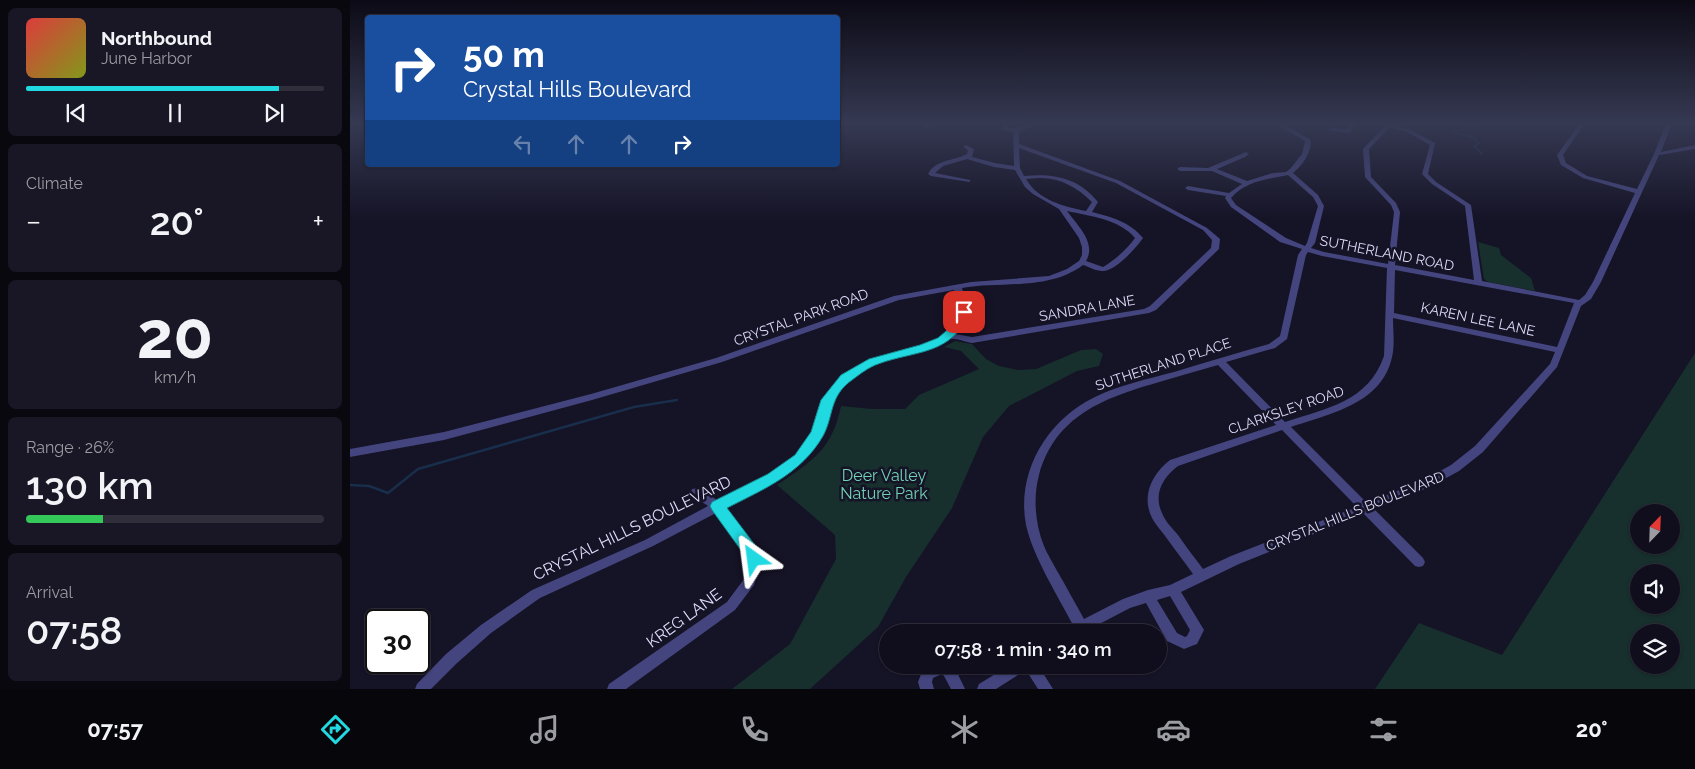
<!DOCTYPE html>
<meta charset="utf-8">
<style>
body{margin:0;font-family:Raleway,sans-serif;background:#191725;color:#f1f3f6;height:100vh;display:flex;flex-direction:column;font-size:19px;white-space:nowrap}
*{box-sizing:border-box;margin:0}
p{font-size:16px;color:#9c9ca3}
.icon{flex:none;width:28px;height:28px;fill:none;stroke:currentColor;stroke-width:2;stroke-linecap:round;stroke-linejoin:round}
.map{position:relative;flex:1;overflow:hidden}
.sheet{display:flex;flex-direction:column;gap:8px;padding:8px;background:#09080f;width:350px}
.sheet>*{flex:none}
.hud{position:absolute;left:15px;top:15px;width:475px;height:152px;border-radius:5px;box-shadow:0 1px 4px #0004,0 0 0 1px #302e3b;background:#1a4fa0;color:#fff;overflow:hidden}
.needle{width:32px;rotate:23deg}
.tools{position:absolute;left:1280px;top:504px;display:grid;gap:10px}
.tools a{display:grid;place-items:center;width:50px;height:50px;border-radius:50%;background:#100e1c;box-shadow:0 1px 4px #0004,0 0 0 1px #302e3b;font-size:25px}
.speed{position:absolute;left:15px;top:609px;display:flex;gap:10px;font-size:25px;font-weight:700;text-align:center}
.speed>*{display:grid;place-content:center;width:65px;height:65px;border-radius:50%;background:#100e1c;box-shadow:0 1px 4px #0004,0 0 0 1px #302e3b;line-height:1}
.speed .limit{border:2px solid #111;border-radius:8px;background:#fff;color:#111}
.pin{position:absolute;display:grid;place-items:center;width:42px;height:42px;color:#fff;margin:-21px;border-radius:10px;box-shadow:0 2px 8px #0006}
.me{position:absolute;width:55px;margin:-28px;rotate:329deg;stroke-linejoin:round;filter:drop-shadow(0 0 4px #0008)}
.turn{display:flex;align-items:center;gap:18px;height:105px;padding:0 15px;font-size:22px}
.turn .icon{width:65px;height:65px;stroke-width:2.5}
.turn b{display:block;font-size:35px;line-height:42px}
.lanes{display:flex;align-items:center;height:48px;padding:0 15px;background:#0003;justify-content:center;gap:25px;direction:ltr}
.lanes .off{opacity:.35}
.big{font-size:38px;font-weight:600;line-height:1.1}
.sheet .tile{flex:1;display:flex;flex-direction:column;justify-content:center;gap:8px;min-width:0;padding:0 18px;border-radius:8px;background:#191725}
.sheet .dial{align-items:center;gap:0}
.dial b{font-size:65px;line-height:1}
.song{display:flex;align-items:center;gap:15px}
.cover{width:60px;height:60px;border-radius:8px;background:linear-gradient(135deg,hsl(0 70% 55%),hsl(70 70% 35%))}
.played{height:5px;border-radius:2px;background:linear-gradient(90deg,#21d9e1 85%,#302e3b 85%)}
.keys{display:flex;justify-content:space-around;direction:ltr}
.heat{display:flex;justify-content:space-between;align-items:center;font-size:28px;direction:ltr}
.charge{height:8px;border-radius:4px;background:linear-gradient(90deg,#34c759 26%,#302e3b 0)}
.trip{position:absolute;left:529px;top:624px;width:288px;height:50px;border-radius:25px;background:#100e1c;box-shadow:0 1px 4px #0004,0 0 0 1px #302e3b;font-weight:600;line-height:50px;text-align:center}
.menu{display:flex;height:80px;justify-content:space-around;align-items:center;background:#06060b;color:#9c9ca3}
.menu .icon{width:35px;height:35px}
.menu .current{color:#21d9e1}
.menu b{font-size:22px;color:#f1f3f6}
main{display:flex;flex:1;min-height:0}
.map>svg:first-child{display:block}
</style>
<main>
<section class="sheet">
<div class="tile">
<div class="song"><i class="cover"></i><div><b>Northbound</b><p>June Harbor</p></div></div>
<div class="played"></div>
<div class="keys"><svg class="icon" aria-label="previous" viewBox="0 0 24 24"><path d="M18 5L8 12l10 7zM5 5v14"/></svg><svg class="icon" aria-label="pause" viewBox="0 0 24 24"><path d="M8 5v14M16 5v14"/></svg><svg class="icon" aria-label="next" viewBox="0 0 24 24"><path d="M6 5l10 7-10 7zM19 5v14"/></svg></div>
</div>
<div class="tile"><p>Climate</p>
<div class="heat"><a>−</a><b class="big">20°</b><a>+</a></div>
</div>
<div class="tile dial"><b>20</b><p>km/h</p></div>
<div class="tile"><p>Range · 26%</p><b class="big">130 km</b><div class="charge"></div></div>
<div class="tile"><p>Arrival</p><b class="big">07:58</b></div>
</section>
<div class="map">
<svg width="1345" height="689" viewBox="0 0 1345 689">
<rect width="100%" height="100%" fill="#151326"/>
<!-- green -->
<path fill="#172f2d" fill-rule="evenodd" d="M 1128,242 L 1149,248 L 1151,255 L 1181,278 L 1185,291 L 1138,282 L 1134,279 Z
M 605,341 L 622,344 L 636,359 L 649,366 L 668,370 L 686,369 L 731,350 L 746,349 L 753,354 L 749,366 L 727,371 L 659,406 L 633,437 L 602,508 L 556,577 L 528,627 L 460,689 L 382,689 L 440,644 L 486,559 L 485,535 L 427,485 C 462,461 482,450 491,406 L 522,409 L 555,409 L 569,395 L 629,369 L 611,351 L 594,347 Z
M 1345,353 L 1345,689 L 1025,689 L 1069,623 L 1152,655 ZM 1289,512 L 1321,512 L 1321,545 L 1289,545 ZM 1289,572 L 1321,572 L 1321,605 L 1289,605 ZM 1289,632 L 1321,632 L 1321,665 L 1289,665 Z"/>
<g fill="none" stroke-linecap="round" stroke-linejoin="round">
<!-- stream-far1 -->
<path stroke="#182e4a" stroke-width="2" d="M 1131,123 L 1124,127 L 1102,132 L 1122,137 L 1129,143 L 1124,146 L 1132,154"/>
<!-- stream -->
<path stroke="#182e4a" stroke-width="2.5" d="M 0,485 L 19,486 L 38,493 L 68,469 L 284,407 L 327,400"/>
<!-- minor -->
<path fill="#44457e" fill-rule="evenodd" d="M 580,123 L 589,123 L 577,128 L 574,126 Z
M 655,123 L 660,123 L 657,128 C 670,130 678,123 690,123 L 669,132 L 669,144 L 770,181 L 857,228 L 870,239 L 869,249 L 806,310 L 799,313 L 622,343 C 615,342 606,338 600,339 C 595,339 581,347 575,349 C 542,361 504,365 483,397 C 477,408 477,419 473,430 C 470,440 463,450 455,458 C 434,481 402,493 375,508 L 406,550 L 409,559 L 409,570 L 404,585 L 385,610 L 276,689 L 257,689 L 259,684 L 377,602 L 394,579 L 397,570 L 397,559 L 395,552 L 366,513 L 303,546 L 190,598 L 141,633 L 106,664 L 81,689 L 65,689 L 67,684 L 96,654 L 131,625 L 182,590 L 295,540 L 358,506 L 342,495 L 341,492 L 342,489 C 351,486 361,496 368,501 C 399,485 435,472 456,443 C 464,433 464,423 467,411 C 473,393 487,379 503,368 C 531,351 609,349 609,308 C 609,302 606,295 604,290 L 549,300 L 372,362 L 242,400 L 94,440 L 0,457 L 0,449 L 94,432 L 241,394 L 366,358 L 544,296 L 621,282 L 699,276 L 717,269 L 729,261 L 732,255 L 732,247 L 729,238 L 709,209 L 683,194 L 675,187 L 665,170 L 644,167 L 617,159 L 593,166 L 585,173 L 620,180 L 620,182 L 581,176 L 578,174 C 586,159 604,161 617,154 L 618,150 L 613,147 L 616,145 L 624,149 L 622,157 L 645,163 L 664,166 L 663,132 L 652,130 L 651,129 ZM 669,148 L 766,183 L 853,230 L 862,240 L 861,248 L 800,306 L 794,309 L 622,337 L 605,334 C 621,317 618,310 612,288 C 651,281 699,291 733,265 C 739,267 746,271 752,271 C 765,272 786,248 793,238 C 780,222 762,217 742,212 L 748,202 C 729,178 704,173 674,176 L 670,168 ZM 688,178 C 709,177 727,187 742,202 L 736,211 C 715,207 688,200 676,179 ZM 717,211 C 740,216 769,219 785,238 C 777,249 765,260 753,267 L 736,261 C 747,243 727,225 717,211 Z
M 924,123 L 931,123 L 961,140 C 961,153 953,165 943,173 L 968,195 L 974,206 L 965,243 L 961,248 L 974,252 L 1038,264 L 1044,212 L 1041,205 L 1015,177 L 1013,149 L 1035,126 L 1030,123 L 1043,123 L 1043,124 L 1061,130 L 1085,143 L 1078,174 L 1086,182 L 1121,205 L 1132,281 L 1229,300 L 1235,295 L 1243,282 L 1285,193 L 1233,178 L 1211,165 L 1207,155 L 1230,123 L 1235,123 L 1213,155 L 1216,163 L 1237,176 L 1287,189 L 1304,154 L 1316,123 L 1322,123 L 1311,152 L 1345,145 L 1345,149 L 1309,155 L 1251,282 L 1241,299 L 1231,306 L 1207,367 L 1133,452 L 1109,471 L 1080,487 L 1024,509 L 1073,558 L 1075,562 L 1073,566 L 1069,567 L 1065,566 L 1014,514 L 889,564 L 831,592 L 854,630 L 847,644 L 834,649 L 817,641 L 796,603 L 780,608 L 734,632 L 716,632 L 717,628 L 723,625 C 708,596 683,557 676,525 C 666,472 697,420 745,397 C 769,385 798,379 824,372 C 856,362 887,353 919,344 L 930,336 L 948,255 L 952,249 L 930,242 L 881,207 L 875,198 L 876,196 L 838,190 L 835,188 L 838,186 L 879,193 L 892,184 L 862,171 L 830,171 L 827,169 L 830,167 L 858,168 L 896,152 L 899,154 L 895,157 L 867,169 L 897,181 L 923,173 L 936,172 L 940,169 L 952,154 L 955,141 ZM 1040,127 L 1057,132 L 1080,145 L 1072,174 L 1082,184 L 1115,206 L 1124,280 L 1045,265 L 1050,212 L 1046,203 L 1021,177 L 1019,149 ZM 938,175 L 963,197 L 968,206 L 957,243 L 955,246 L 936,238 L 886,205 L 881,198 C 895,181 918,179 938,175 ZM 958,252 L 972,256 L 1037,268 L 1034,356 C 1018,402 977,408 935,422 L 876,362 L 925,348 L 937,339 L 956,255 ZM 1045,270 L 1224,303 L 1207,347 L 1044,313 ZM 1043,318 L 1205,352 L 1200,364 L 1125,446 L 1101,465 L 1072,481 L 1017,503 L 941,427 C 979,414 1032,404 1042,357 C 1045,345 1043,331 1043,318 ZM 868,365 L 926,425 L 820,460 C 802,474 791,496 802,518 C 806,525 813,533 818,540 C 826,551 835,563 843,574 L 820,585 L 798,590 L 773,599 L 734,619 C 725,603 716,586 706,569 C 702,561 697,554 694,546 C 685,524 683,497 689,475 C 705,416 754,398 806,383 C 826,377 847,371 868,365 ZM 932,430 L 1007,507 L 881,556 L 853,569 C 845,558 836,547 828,535 C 822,528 815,521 812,513 C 803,494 813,477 828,466 ZM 820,596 L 840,630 L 837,636 L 835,637 L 827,633 L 807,600 Z
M 999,123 L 1005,123 L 1000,133 L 981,131 L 978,129 L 981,127 L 996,130 Z
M 582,665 L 601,665 L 604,666 L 615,689 L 601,689 L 594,676 L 592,674 L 583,678 L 582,682 L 584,689 L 570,689 L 568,682 L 573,669 Z
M 660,665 L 688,665 L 703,689 L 688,689 L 676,670 L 646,689 L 627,689 L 629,684 Z"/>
</g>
<!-- sky -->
<linearGradient id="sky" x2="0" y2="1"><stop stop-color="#0c0a15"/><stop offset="0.56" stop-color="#353952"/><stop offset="1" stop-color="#353952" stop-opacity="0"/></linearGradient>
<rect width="1345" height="220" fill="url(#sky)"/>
<!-- route -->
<path fill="#21d9e1" stroke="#158d92" d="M 614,309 L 620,312 C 601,356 566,350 528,364 C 519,367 510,374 502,380 C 479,396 484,416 473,436 C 451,474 414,489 377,508 L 405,545 L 411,559 L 409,564 L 404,566 L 398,564 L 393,553 L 362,510 L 360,506 L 362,502 L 418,474 L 445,455 L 461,432 L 471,400 L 491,375 L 519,359 L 570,345 L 588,338 L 603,325 L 609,312 Z"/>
<g text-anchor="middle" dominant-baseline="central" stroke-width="5" stroke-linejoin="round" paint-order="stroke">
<!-- street labels -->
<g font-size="14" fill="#dedcfa" stroke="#151326">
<text transform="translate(1037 253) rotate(11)">SUTHERLAND ROAD</text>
<text transform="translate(737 308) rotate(-10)">SANDRA LANE</text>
<text transform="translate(451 317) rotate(-20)">CRYSTAL PARK ROAD</text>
<text transform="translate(1128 319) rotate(12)">KAREN LEE LANE</text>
<text transform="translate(813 364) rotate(-18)">SUTHERLAND PLACE</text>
<text transform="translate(936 410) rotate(-19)">CLARKSLEY ROAD</text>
<text transform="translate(1005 511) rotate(-22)">CRYSTAL HILLS BOULEVARD</text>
</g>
<!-- near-park labels -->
<g font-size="16" fill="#71d2b4" stroke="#151326">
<text x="534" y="475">Deer Valley<tspan x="534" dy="18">Nature Park</tspan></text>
</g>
<!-- near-street labels -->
<g font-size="16" fill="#dedcfa" stroke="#151326">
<text transform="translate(282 528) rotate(-26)">CRYSTAL HILLS BOULEVARD</text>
<text transform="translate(334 618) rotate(-36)">KREG LANE</text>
</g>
</g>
</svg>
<div class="tools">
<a><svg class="needle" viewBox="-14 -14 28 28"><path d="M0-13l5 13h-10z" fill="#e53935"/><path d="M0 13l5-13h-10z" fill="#9c9ca3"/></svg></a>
<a><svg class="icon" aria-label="sound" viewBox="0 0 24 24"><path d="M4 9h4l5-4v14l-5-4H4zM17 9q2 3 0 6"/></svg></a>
<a><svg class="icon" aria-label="layers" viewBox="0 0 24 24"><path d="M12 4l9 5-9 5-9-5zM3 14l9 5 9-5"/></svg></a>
</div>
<div class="speed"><div class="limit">30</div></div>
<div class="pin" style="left:614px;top:312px;background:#d93025"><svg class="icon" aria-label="arrive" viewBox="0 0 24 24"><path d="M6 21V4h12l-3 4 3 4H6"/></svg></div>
<svg class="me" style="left:404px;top:559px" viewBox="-20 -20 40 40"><path d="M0-17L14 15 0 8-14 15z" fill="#21d9e1" stroke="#fff" stroke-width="4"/></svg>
<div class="trip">07:58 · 1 min · 340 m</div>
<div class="hud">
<div class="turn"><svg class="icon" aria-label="right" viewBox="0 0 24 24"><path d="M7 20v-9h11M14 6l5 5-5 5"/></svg><div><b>50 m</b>Crystal Hills Boulevard</div></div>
<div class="lanes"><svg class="icon off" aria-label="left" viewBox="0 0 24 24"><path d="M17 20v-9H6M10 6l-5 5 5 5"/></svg><svg class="icon off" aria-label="ahead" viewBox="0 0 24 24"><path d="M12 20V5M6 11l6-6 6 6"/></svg><svg class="icon off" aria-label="ahead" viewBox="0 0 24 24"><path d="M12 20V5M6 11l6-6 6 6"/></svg><svg class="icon" aria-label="right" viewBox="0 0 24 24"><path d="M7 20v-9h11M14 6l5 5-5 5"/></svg></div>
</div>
</div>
</main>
<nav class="menu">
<b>07:57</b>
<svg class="icon current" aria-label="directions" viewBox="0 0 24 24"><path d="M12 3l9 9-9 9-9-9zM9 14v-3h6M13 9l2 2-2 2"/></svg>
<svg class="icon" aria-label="music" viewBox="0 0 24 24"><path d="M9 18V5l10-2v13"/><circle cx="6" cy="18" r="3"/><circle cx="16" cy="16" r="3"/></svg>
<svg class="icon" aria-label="phone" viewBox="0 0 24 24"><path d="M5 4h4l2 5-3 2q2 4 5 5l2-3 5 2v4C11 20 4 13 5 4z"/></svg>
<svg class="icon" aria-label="climate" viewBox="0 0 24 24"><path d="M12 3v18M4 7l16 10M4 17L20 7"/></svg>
<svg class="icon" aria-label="car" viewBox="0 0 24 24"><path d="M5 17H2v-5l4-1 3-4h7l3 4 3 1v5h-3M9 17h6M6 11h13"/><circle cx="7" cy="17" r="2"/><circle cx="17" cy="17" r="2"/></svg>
<svg class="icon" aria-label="filters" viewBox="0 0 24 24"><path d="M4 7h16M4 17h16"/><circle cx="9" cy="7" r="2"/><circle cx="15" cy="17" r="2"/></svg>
<b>20°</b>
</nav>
